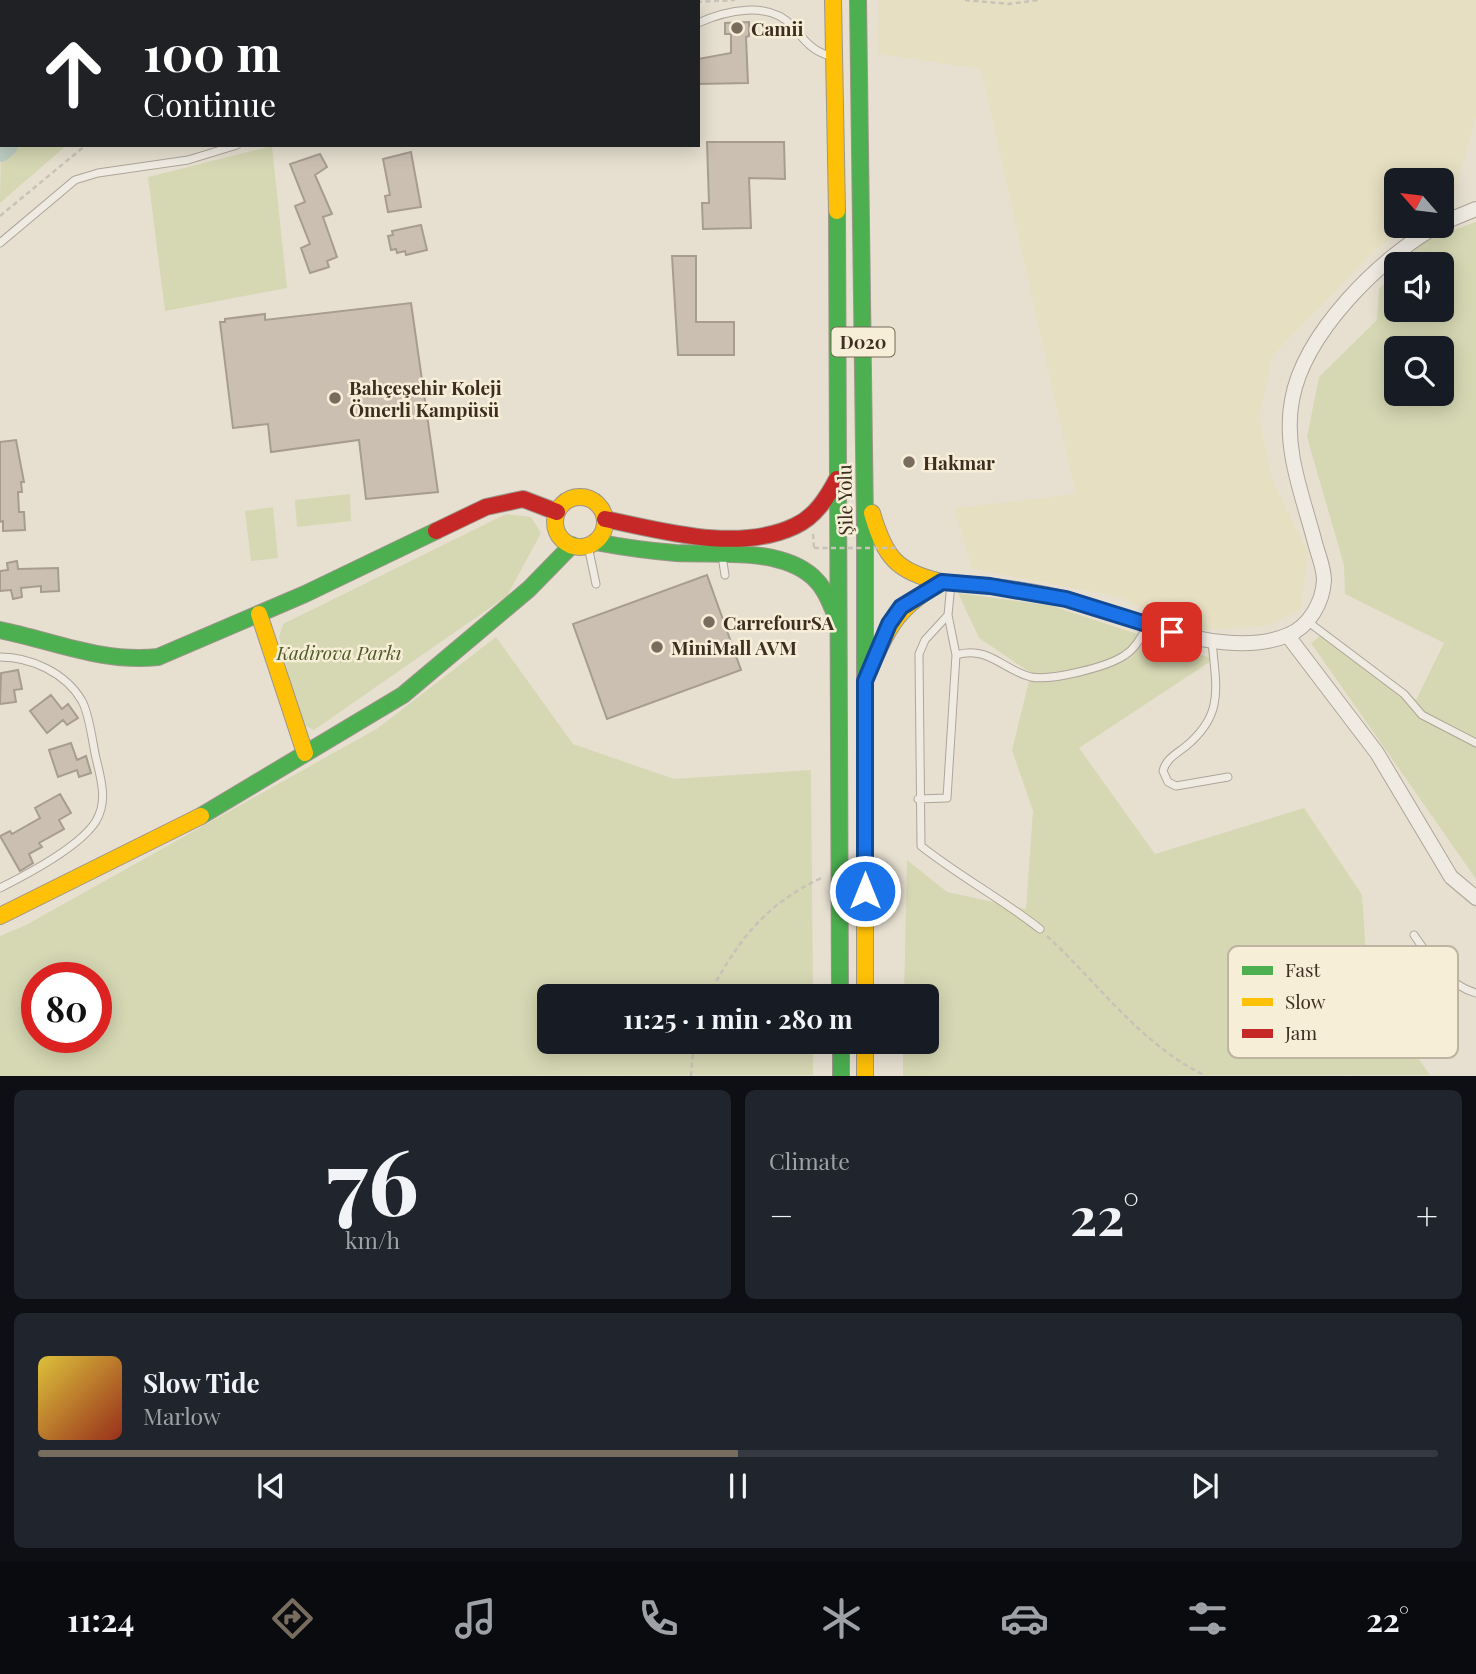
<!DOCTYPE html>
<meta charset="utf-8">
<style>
body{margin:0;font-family:"Playfair Display",serif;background:#20242c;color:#f1f3f6;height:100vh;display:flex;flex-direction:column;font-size:26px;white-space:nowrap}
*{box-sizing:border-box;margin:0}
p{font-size:23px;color:#9ea1a6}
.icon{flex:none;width:38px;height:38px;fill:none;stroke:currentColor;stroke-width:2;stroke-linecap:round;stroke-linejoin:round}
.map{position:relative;height:1076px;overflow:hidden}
.sheet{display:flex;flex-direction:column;gap:14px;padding:14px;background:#0d0f14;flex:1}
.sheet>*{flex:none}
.guide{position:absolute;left:0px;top:0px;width:700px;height:147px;box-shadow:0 4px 18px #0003;background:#202124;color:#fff;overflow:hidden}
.needle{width:46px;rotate:298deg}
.buttons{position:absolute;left:1384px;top:168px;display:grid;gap:14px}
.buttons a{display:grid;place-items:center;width:70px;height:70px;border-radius:10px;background:#171b24;box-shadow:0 4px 18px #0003;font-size:35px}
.speed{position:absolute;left:21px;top:962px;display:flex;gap:14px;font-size:35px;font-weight:700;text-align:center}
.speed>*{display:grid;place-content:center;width:91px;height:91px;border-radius:50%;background:#171b24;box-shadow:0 4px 18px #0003;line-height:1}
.speed .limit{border:10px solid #d22;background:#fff;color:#111}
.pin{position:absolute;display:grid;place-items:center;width:60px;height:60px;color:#fff;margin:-30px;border-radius:14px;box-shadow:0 4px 10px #0006}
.me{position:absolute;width:77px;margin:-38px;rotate:0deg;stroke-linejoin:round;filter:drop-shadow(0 0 5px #0008)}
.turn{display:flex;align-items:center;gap:24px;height:147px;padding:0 28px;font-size:32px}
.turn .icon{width:91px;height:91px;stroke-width:2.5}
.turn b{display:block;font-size:49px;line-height:60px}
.big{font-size:52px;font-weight:700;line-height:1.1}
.sheet .widget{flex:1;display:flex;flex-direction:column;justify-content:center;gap:10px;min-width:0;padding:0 24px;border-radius:10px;background:#20242c}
.sheet .dial{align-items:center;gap:0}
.dial b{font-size:91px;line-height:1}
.song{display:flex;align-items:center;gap:21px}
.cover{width:84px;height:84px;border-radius:10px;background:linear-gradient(135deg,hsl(50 70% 55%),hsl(10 70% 35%))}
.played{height:7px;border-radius:4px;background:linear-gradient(90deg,#786c5e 50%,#363941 50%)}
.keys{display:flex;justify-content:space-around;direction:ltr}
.heat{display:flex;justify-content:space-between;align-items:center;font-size:38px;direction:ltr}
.sheet .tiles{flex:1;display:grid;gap:14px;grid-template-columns:1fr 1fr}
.widget:last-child{grid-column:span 2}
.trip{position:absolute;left:537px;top:984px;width:402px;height:70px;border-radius:10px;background:#171b24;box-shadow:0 4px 18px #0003;font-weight:700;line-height:70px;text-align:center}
.menu{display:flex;height:112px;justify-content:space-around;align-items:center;background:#090b0e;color:#9ea1a6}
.menu .icon{width:49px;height:49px}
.menu .on{color:#786c5e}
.menu b{font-size:32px;color:#f1f3f6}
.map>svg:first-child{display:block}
</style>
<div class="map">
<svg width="1476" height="1076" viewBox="0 0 1476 1076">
<rect width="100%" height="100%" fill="#e7e0d1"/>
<!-- farmland -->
<path fill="#e6dfc2" d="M 879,0 L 1476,0 L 1476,116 L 1455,192 L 1442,201 L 1442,180 L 1396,180 L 1396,226 L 1409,226 L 1376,249 L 1273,355 L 1259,419 L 1273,481 L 1308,552 L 1301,609 L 1266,626 L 1186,631 L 1120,597 L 972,569 L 954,508 L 1076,494 L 981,69 L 878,54 Z"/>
<!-- green -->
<path fill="#d6d7b3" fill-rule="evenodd" d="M 0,0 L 95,0 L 2,2 L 2,44 Z
M 155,0 L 580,0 L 149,2 Z
M 2,90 L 2,145 L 67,145 L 0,203 Z
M 272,146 L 287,288 L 165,311 L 148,177 Z
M 1476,222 L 1476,879 L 1311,643 L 1327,631 L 1416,700 L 1444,643 L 1345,594 L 1344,565 L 1307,437 L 1319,377 L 1377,320 L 1379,289 L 1396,271 L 1396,310 L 1442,310 L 1442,264 L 1402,264 L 1424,241 ZM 1396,348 L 1442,348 L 1442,394 L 1396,394 Z
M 350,494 L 351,521 L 297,527 L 295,500 Z
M 273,507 L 278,558 L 251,561 L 245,511 Z
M 506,514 L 531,517 L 541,533 L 507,596 L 314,730 L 301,724 L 279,637 L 283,624 Z
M 958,593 L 1052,606 L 1214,659 L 1079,748 L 1155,854 L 1304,808 L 1362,895 L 1367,968 L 1405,1040 L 1430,1075 L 903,1076 L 903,1041 L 928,1041 L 928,996 L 904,996 L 907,860 L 947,892 L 1026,909 L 1033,811 L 1012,750 L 1031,673 L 979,638 Z
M 496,637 L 573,744 L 674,779 L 811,770 L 813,996 L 550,996 L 550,1041 L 813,1041 L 813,1075 L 0,1076 L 0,936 L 26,925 L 378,728 ZM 37,978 L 96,978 L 96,1038 L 37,1038 Z"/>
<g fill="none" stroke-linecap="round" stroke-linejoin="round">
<!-- river -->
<path stroke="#bcccc2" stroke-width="24" d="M 372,2 L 381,0
M 0,150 L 6,145"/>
</g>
<!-- building -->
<path fill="#cbbfb2" stroke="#a89c90" stroke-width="2" d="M 749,22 L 749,36 L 746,37 L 748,83 L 698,84 L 698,59 L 731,53 L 731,34 L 725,34 L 725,23 Z
M 707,142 L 784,142 L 785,179 L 749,178 L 751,228 L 703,229 L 702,203 L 709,203 Z
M 411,152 L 421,207 L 388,212 L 385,196 L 390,195 L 383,159 Z
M 320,154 L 327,167 L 315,175 L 332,214 L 323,217 L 337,257 L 327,261 L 329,267 L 310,273 L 301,248 L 310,244 L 295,206 L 305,202 L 290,164 Z
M 421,225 L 427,250 L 406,255 L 405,251 L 397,253 L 396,249 L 391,250 L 388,236 L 393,235 L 392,231 Z
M 672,256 L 696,256 L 696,322 L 734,322 L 734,355 L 678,355 Z
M 411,303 L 438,492 L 366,499 L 359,440 L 271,452 L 268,424 L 233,428 L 220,322 L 225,322 L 225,319 L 265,314 L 265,320 Z
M 16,440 L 24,482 L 21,482 L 22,492 L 18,492 L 19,512 L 24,512 L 25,530 L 3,531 L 3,521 L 0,522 L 0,442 Z
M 17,561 L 18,569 L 58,568 L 59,591 L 41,592 L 41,586 L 21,588 L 22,597 L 13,599 L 11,590 L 0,591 L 0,571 L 8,570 L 7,563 Z
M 707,575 L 741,670 L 607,719 L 573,624 Z
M 18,670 L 22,689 L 14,690 L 16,702 L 0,704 L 1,673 Z
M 51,695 L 62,709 L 68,704 L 78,718 L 67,725 L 63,720 L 47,733 L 30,711 Z
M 71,743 L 77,760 L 86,756 L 91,773 L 79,777 L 77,770 L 58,777 L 49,750 Z
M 60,794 L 71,813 L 59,820 L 64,829 L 39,843 L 42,847 L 29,854 L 33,863 L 20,871 L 0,836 L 10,831 L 12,834 L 40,818 L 35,808 Z"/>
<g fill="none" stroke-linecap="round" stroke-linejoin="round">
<defs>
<path id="lane" d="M 698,23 C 725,11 769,0 792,26 C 804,39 811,51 830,56
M 0,243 L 75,180 L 98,173 L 188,160 L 237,145
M 588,546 L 596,584
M 722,556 L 725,575
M 948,615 L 925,640 L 919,654 L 921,846 C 959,876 1002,899 1040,929
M 1307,621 L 1404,694 L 1422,715 L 1476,743
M 1212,641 C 1216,688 1225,714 1185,747 C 1176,754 1166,759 1163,771 L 1168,782 L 1176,786 L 1228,777
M 956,655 C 988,645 1003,670 1031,677 C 1051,681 1108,667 1125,655 C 1136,648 1142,637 1147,625
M 0,657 C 31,657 66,673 82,701 C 90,716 92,741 96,758 C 101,779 108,801 96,821 C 80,847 28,874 0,888
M 918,799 L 947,798 L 956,655 L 948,615 L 951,583
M 1414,935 C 1429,957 1449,986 1476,993"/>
<path id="street" d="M 1442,223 L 1476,209
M 942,582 C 983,584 1027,588 1067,599 C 1129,616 1225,662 1288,635 C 1309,627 1323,602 1324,580 C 1324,567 1317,552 1314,539 C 1302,494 1283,447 1292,400 C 1304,333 1380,258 1437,226
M 1288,636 L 1377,753 L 1451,877 L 1476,898"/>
<path id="fast" d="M 858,0 L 865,522 L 865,890
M 837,211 L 840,996
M 595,542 C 622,547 649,551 676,553 C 718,555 779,547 813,577 C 825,588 829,600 835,614
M 0,630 C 54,641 102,663 158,657 L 305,594 L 436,531
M 201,816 L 403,695 L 529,589 L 572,545
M 841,1041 L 841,1076"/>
<path id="slow" d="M 833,0 L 837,211
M555 522a25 25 0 1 1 50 0a25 25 0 1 1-50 0Z
M 872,513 C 885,557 896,572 942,582
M 259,614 L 305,753
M 869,671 C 888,626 899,606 942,582
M 865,890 L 865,996
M 0,916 L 201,816
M 865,1041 L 865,1076"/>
<path id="jam" d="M 605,519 C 663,531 738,553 795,526 C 815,517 827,498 837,479
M 436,531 L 486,507 L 523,499 L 557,512"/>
</defs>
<!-- lane casing -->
<use href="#lane" stroke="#ada599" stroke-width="9"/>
<!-- street casing -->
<use href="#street" stroke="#ada599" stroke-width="16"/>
<!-- fast casing -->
<use href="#fast" stroke="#9c958a" stroke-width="18"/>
<!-- slow casing -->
<use href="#slow" stroke="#9c958a" stroke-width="18"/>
<!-- jam casing -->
<use href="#jam" stroke="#9c958a" stroke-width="18"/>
<!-- path -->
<path stroke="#c8c2b9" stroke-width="2.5" stroke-dasharray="5 3.5" stroke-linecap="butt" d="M 965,0 L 1009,4 L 1038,0
M 110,2 L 114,0
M 697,2 L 735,0
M 0,77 L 2,75
M 0,216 L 86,145
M 813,534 L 814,548
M 1047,936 C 1099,984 1141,1045 1206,1076
M 708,996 C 738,941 763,906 821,878
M 691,1076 L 694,1041"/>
<!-- lane -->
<use href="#lane" stroke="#efebe3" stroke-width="7"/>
<!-- street -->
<use href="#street" stroke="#efebe3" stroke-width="14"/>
<!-- fast -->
<use href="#fast" stroke="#4caf50" stroke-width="16"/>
<!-- slow -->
<use href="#slow" stroke="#ffc107" stroke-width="16"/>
<!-- jam -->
<use href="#jam" stroke="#c62828" stroke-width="16"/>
<!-- path-bridge -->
<path stroke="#c8c2b9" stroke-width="2.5" stroke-dasharray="5 3.5" stroke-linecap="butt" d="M 814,548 L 898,548"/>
</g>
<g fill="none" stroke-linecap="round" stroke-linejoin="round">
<defs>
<path id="route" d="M 865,891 L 865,681 L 889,624 L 901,607 L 942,582 L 990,586 L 1066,599 L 1172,632"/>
</defs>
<!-- route casing -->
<use href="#route" stroke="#114b97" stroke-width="18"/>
<!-- route -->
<use href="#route" stroke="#1a73e8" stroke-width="12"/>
</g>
<!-- markers -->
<g fill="#786c5e" stroke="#f7eed8" stroke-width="2.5">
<circle cx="737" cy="28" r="7"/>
<circle cx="335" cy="398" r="7"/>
<circle cx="909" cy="462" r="7"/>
<circle cx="709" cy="622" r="7"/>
<circle cx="657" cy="647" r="7"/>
</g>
<g text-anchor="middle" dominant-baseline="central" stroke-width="5" stroke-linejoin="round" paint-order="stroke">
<!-- shield labels -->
<rect fill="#f7eed8" stroke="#756857" stroke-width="2" x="831.5" y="327.5" width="63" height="29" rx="5"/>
<g font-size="18" font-weight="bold" fill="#3d2e20">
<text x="863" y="342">D020</text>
</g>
<!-- poi labels -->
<g font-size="19" font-weight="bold" fill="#3d2e20" stroke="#f7eed8" text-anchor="start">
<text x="751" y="28">Camii</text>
<text x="349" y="387">Bahçeşehir Koleji<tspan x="349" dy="22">Ömerli Kampüsü</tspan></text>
<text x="923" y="462">Hakmar</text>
<text x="723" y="622">CarrefourSA</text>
<text x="671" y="647">MiniMall AVM</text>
</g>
<!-- street labels -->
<g font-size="19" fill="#3d2e20" stroke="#f7eed8">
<text transform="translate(844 500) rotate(-91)">Şile Yolu</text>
</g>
<!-- park labels -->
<g font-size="19" font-style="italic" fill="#4d5a26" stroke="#f7eed8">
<text x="339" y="652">Kadirova Parkı</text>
</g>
</g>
<!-- legend -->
<rect x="1228" y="946" width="230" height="112" rx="10" fill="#f7eed8" stroke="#bfb4a1" stroke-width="2"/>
<rect x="1242" y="966" width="31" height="9" fill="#4caf50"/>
<rect x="1242" y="998" width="31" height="8" fill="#ffc107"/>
<rect x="1242" y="1029" width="31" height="9" fill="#c62828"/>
<g font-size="19" fill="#3d2e20">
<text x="1285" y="977">Fast</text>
<text x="1285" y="1009">Slow</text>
<text x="1285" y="1040">Jam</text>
</g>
</svg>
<div class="buttons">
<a><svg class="needle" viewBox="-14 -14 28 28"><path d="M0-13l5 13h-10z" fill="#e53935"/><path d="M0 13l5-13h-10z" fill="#9ea1a6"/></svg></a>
<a><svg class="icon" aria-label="sound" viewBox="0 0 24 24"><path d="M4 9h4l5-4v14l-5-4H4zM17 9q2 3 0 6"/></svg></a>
<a><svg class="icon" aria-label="search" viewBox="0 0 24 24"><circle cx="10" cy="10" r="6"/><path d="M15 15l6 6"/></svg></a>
</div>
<div class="speed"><div class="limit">80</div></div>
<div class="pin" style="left:1172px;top:632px;background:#d93025"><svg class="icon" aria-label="arrive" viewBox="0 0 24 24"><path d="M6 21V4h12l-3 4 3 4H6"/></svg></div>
<svg class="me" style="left:865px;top:891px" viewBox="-20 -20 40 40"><circle r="17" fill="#1a73e8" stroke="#fff" stroke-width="3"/><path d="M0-11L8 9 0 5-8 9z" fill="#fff"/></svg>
<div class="trip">11:25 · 1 min · 280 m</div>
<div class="guide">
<div class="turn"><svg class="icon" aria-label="ahead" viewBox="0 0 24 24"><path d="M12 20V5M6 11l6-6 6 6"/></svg><div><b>100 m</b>Continue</div></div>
</div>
</div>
<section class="sheet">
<div class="tiles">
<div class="widget dial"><b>76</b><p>km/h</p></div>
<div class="widget"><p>Climate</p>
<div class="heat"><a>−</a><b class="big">22°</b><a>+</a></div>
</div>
<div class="widget">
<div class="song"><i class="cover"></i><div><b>Slow Tide</b><p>Marlow</p></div></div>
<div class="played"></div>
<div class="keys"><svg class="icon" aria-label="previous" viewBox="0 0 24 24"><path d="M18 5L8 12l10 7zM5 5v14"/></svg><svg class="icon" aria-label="pause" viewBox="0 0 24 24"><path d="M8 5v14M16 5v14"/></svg><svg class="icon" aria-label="next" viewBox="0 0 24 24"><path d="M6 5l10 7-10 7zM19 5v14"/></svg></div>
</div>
</div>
</section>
<nav class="menu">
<b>11:24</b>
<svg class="icon on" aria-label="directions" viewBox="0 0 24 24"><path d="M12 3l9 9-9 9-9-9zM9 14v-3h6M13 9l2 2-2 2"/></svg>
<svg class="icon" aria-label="music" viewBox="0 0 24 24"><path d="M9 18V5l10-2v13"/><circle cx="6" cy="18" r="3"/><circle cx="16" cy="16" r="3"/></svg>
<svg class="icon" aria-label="phone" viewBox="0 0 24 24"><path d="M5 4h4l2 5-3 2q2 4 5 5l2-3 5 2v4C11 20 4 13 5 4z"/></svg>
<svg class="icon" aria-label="climate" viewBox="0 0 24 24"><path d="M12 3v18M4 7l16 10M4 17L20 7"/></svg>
<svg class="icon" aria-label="car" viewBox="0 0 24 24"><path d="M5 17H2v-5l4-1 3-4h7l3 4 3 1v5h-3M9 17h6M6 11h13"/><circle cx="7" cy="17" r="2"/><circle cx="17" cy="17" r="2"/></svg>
<svg class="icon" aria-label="filters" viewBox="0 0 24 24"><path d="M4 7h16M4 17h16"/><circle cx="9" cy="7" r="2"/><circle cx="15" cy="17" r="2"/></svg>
<b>22°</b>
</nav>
